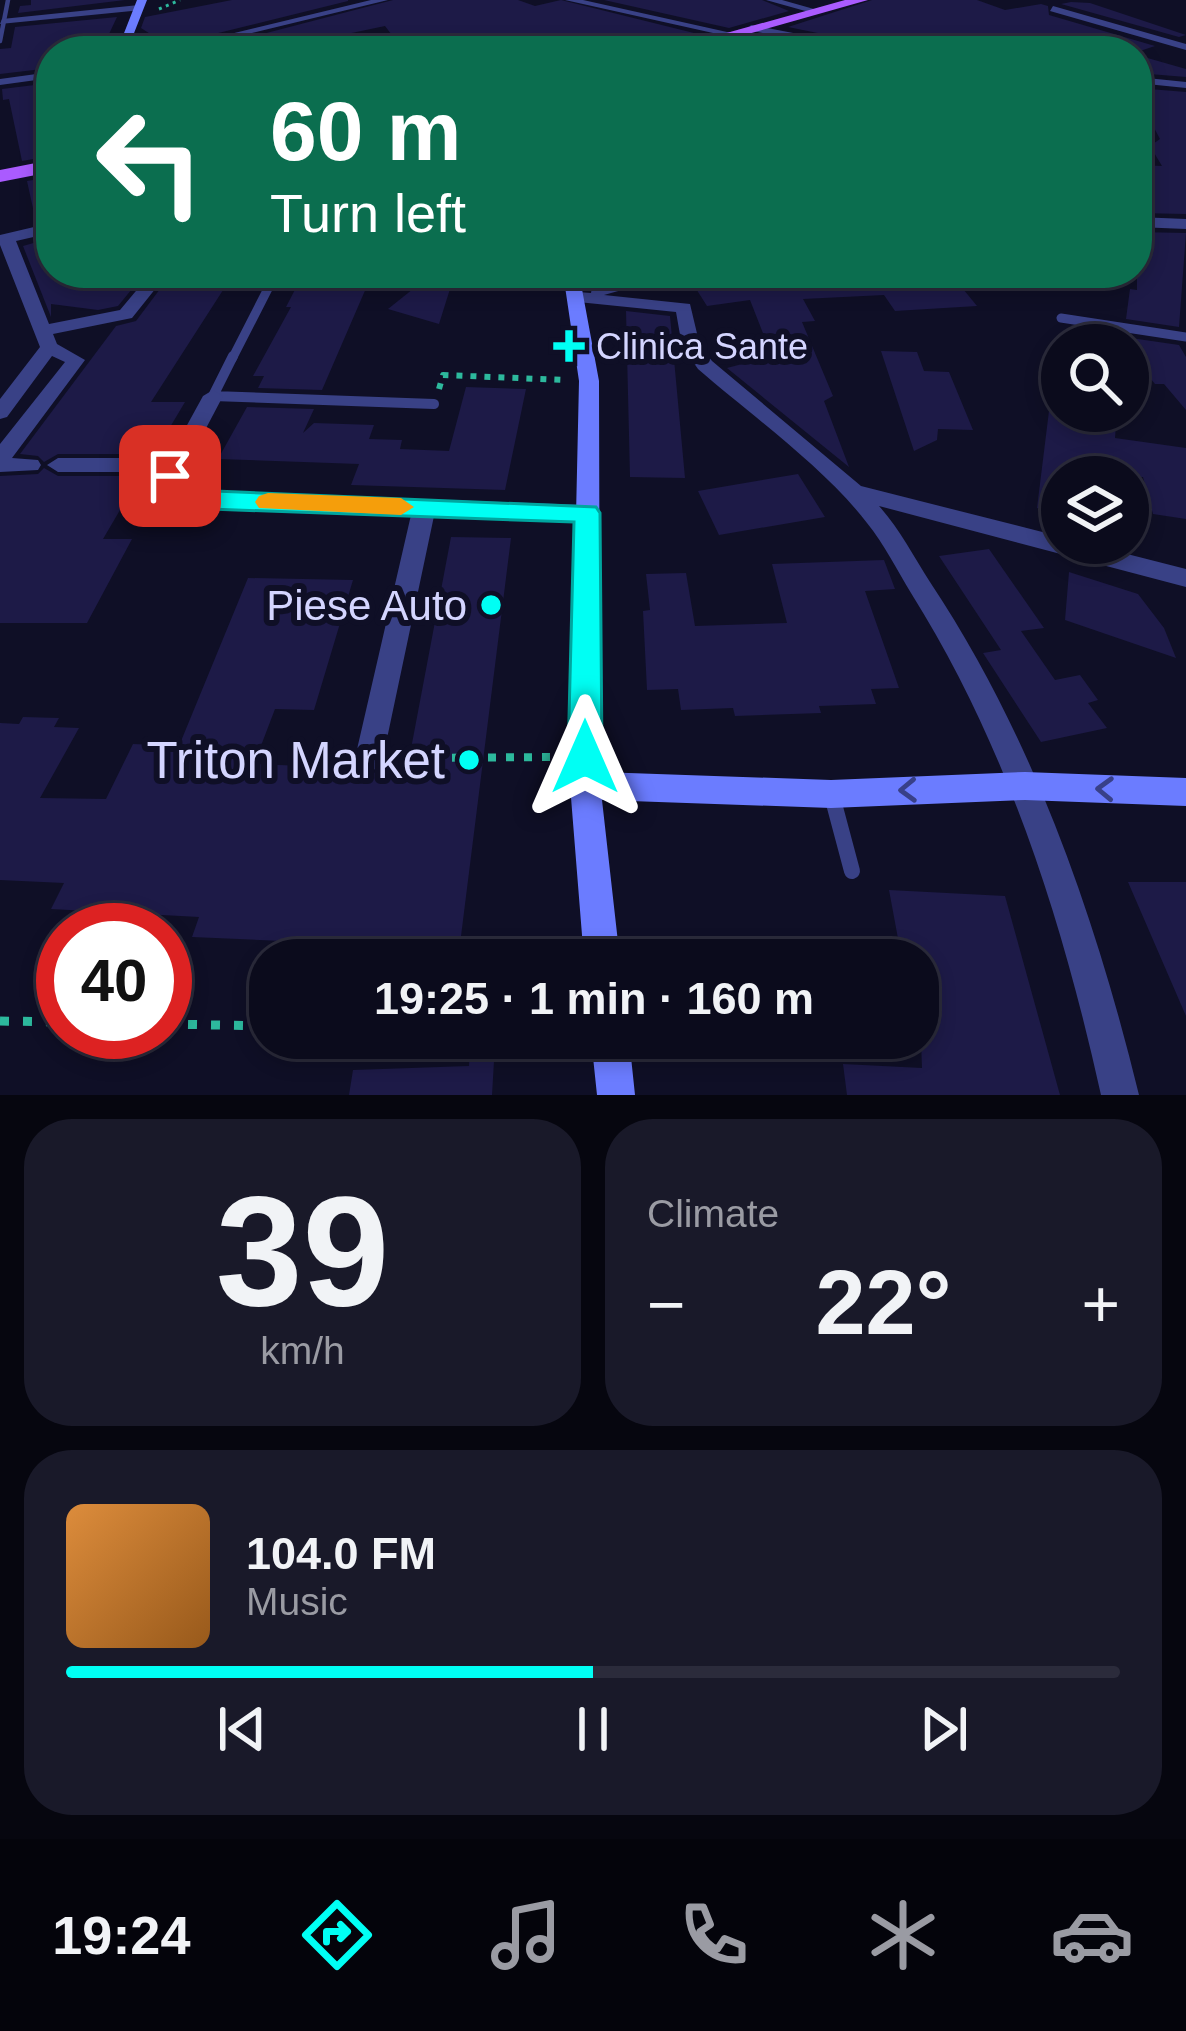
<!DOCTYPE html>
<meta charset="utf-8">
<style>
body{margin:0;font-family:Helvetica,sans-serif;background:#191929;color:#f1f3f6;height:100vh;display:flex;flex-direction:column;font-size:45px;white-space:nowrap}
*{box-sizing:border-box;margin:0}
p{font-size:39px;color:#9a9ba3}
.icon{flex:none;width:66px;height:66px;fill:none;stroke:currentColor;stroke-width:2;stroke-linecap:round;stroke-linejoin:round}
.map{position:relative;height:1095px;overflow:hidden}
.sheet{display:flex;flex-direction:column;gap:24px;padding:24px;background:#06060f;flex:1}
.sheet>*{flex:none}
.hud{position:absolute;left:36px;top:36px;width:1116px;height:252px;border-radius:48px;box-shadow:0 6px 18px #0003,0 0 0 3px #2b2b3b;background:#0b6e4f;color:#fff;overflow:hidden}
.tools{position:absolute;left:1041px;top:324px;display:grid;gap:24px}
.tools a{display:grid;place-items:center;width:108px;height:108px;border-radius:50%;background:#0b0b1c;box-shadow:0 6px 18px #0003,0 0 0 3px #2b2b3b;font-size:60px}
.speed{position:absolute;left:36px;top:903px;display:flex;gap:24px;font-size:60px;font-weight:700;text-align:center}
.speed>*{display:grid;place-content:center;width:156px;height:156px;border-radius:50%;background:#0b0b1c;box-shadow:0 6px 18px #0003,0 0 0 3px #2b2b3b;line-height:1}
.speed .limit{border:18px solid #d22;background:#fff;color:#111}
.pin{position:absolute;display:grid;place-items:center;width:102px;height:102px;color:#fff;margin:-51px;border-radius:24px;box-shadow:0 6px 18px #0006}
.me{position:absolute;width:132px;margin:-66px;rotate:0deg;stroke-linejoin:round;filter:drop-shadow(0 0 9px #0008)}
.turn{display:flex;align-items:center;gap:42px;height:252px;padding:0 36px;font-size:54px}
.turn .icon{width:156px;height:156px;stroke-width:2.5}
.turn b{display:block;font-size:84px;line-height:102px}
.big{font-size:90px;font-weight:700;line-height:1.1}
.sheet .tile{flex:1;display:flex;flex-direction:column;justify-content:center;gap:18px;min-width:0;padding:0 42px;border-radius:48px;background:#191929}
.sheet .dial{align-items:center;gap:0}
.dial b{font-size:156px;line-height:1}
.song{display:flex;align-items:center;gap:36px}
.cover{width:144px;height:144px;border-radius:18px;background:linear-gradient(135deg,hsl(30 70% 55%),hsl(30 70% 35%))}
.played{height:12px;border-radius:6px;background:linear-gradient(90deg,#00fff4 50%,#2b2b3b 50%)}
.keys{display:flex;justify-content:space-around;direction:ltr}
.heat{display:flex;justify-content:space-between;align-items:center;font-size:66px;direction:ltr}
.sheet .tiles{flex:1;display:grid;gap:24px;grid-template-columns:1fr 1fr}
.tile:last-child{grid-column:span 2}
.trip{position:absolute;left:249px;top:939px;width:690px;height:120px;border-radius:48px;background:#0b0b1c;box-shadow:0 6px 18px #0003,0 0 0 3px #2b2b3b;font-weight:700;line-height:120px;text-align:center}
.menu{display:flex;height:192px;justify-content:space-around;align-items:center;background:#04040b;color:#9a9ba3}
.menu .icon{width:84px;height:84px}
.menu .on{color:#00fff4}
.menu b{font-size:54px;color:#f1f3f6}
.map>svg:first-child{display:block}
</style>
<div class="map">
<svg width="1186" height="1095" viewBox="0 0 1186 1095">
<rect width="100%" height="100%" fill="#0f0f26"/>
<!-- building -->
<path fill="#1d1a47" d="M 31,0 L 125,0 L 18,13 L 20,6 L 31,5 Z
M 232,0 L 348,0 L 348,1 L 157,48 L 155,37 L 141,28 L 145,17 Z
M 393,0 L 518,0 L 535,6 L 561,0 L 702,35 L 658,51 L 404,51 L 385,26 L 299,44 L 308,51 L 197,51 Z
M 604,0 L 762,0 L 789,11 L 729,28 Z
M 872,0 L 977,0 L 1005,10 L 1041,4 L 1048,6 L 1049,15 L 1155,46 L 1140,51 L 880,51 L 872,44 L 788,27 Z
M 1071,2 L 1090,3 L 1186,35 L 1179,37 L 1061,4 Z
M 117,17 L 101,51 L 51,51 L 51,68 L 0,74 L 0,49 L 11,48 L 15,27 Z
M 756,36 L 831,51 L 705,51 Z
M 1137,55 L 1186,69 L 1186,77 L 1137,73 Z
M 51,83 L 51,156 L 22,161 L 9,99 L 3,100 L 2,89 Z
M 1137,88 L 1186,92 L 1186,214 L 1137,213 L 1137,165 L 1162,166 L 1150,146 L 1160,139 L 1137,96 Z
M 51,177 L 51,219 L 36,222 L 27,181 Z
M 1137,232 L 1186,233 L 1179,327 L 1126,319 L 1130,289 L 1137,290 Z
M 51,238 L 51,273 L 145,273 L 118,306 L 98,310 L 51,304 L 51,317 L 23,246 Z
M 172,273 L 234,273 L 151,402 L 185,402 L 154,454 L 58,454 L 44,462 L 38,456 L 20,454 L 116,326 L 136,321 Z
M 433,273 L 455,273 L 439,324 L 388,309 Z
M 686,273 L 950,273 L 977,306 L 895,311 L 884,295 L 803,299 L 815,321 L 802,322 L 833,396 L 824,401 L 849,467 L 727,368 L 772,356 L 750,300 L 707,306 Z
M 301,278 L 370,279 L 322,390 L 258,388 L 264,376 L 253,376 L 291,307 L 286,307 Z
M 626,311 L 670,316 L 685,478 L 630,477 Z
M 1124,337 L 1179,345 L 1186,357 L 1186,410 L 1164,384 L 1155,384 L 1123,345 Z
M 881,351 L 917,352 L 924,371 L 949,372 L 973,430 L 938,429 L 937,440 L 914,451 Z
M 466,387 L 526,389 L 505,490 L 351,485 L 359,464 L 218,459 L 247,407 L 314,409 L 303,433 L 314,423 L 374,425 L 369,439 L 402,440 L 400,449 L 449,451 Z
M 1049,411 L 1117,411 L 1115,438 L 1186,448 L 1186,519 L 1153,514 L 1143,477 L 1062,477 L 1062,515 L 1037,508 Z
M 44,468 L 58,476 L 140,476 L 103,539 L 132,539 L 87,623 L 0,623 L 0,476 L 38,474 Z
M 798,474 L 825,517 L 719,535 L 698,491 Z
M 451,537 L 511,538 L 458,960 L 369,960 L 372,945 L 192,937 L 199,917 L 51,909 L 64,883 L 0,880 L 0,723 L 19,724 L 23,717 L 59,718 L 54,727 L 79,728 L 40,798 L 106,799 L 133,744 L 179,746 L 248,578 L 353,580 L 314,710 L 275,709 L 254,764 L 354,768 L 368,775 L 385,769 L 407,770 Z
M 989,549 L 1044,628 L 1021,631 L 1055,680 L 1080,675 L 1098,700 L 1088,703 L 1107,728 L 1041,742 L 983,653 L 1001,650 L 939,556 Z
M 884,560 L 895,589 L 865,591 L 899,688 L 871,689 L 876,704 L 819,706 L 821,713 L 735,716 L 733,708 L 681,710 L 678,689 L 647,690 L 643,611 L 650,610 L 646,574 L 686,573 L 695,626 L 787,623 L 772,564 Z
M 1069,572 L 1138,594 L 1164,628 L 1176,658 L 1065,620 Z
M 1128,882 L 1186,882 L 1186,1016 Z
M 889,890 L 1005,896 L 1060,1095 L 847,1095 L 843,1064 L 922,1068 L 918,960 L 902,960 Z
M 470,1044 L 495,1044 L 492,1095 L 349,1095 L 353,1070 L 469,1066 Z"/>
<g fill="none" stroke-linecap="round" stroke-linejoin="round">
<!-- path-far3 -->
<path stroke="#2db99d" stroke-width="3" stroke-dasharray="3 4.5" stroke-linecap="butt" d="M 159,9 L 180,0"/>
<!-- path-far2 -->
<path stroke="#2db99d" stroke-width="6" stroke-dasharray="6 8" stroke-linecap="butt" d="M 439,389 L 443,375 L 565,380"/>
<!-- path-far1 -->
<path stroke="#2db99d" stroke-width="8" stroke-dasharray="8 10" stroke-linecap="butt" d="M 398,758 L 558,757"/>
<!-- path -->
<path stroke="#2db99d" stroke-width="9" stroke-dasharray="9 14" stroke-linecap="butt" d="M 0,1021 L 63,1022
M 165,1024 L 270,1026"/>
<!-- lane-far3 -->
<path stroke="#394186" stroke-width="4.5" d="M 0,41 L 8,0"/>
<!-- lane-far2 -->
<path stroke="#394186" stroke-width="9" d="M 1061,318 L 1186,337
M 232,359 L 276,273"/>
<!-- lane-far1 -->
<path stroke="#394186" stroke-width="10" d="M 233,356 L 213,396 L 434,404"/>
<!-- lane -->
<path stroke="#394186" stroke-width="16" d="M 832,796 L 852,871"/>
<!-- street -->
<path fill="#394186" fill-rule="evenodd" d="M 371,0 L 388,0 L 178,51 L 160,51 Z
M 565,0 L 583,0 L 736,34 L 731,37 Z
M 766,0 L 782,0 L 821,11 L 816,14 Z
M 139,5 L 142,10 L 0,24 L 2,19 Z
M 1053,6 L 1186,44 L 1186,50 L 1050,11 Z
M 751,25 L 871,48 L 876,51 L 855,51 L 747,30 Z
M 51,72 L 51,78 L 0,85 L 0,79 Z
M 1137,77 L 1186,82 L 1186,88 L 1137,83 Z
M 1137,217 L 1186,219 L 1186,229 L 1137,227 Z
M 51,223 L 51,233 L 16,241 L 49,324 L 120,310 L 151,273 L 168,273 L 132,318 L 53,334 L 57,344 L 85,360 L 12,458 L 38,460 L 41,465 L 38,470 L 0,472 L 0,444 L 65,362 L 52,356 L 7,417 L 0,419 L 0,399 L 40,347 L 0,245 L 0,235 Z
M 653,273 L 682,273 L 604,295 L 690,304 L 700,346 L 712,361 L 861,486 L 1062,537 L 1062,543 L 1084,543 L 1186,569 L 1186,587 L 879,506 C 899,528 914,557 930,582 C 1033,737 1095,915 1139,1095 L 1101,1095 C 1062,919 1007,746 911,593 C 897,570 884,544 867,523 C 825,468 751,415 698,369 L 682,346 L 676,312 L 578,302 L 569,297 L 578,292 L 591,293 L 592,287 Z
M 213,390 L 223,396 L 182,474 L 214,492 L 587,505 L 599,513 L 587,521 L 434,516 L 381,767 L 370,771 L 359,767 L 355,758 L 411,515 L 210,508 L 162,481 L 161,472 L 58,472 L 47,465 L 58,458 L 169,458 L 203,396 Z"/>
<!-- secondary -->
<path fill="#6b7cff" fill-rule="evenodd" d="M 137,0 L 147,0 L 127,51 L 117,51 Z
M 563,273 L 579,273 L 599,381 L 600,772 L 831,780 L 1025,772 L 1186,778 L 1186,806 L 1025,800 L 831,808 L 602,800 L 620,960 L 584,960 L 570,785 L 579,381 Z
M 591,1038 L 629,1038 L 635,1095 L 597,1095 Z"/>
<!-- primary -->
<path fill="#aa5bff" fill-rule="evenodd" d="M 845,0 L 868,0 L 688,51 L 662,51 Z
M 51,160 L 51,172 L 0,182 L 0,170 Z"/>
</g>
<!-- one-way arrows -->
<defs><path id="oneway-chevron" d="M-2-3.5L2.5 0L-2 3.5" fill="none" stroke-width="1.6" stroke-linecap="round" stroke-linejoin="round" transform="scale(3)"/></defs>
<g stroke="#384088">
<use href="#oneway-chevron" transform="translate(1105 789) rotate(-178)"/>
<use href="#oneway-chevron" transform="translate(908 790) rotate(178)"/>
</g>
<!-- route -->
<path fill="#00fff4" stroke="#00a69f" stroke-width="3" d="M 170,468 L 215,491 L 596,507 L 600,513 L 602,757 L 597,768 L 585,772 L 573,768 L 568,757 L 574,522 L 210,509 L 161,482 L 157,476 Z"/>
<!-- slow -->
<path fill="#f59e0b" d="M 268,493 L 401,498 L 414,507 L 401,515 L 259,508 L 255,502 L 259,496 Z"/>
<!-- markers -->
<g fill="#00fff4" stroke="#0f0f26" stroke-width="4.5">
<path d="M563 328h12v12h12v12h-12v12h-12v-12h-12v-12h12z"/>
<circle cx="491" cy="605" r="12"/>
<circle cx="469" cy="760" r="12"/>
</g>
<g text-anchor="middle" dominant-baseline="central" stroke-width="12" stroke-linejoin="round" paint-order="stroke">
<!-- far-poi labels -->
<g font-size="36" fill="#d4d5ff" stroke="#0f0f26" text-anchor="start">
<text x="596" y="346">Clinica Sante</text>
</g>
<!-- poi labels -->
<g font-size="42" fill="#d4d5ff" stroke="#0f0f26" text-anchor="end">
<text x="467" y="605">Piese Auto</text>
</g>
<!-- near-poi labels -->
<g font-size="51" fill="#d4d5ff" stroke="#0f0f26" text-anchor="end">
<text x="445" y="760">Triton Market</text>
</g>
</g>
</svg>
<div class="tools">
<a><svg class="icon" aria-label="search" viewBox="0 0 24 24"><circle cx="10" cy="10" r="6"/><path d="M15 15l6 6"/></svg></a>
<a><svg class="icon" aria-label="layers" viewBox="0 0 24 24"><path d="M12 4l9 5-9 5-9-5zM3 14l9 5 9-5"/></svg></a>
</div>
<div class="speed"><div class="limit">40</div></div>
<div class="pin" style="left:170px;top:476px;background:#d93025"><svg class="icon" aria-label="arrive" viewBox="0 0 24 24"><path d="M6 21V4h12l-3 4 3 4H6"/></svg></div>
<svg class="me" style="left:585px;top:757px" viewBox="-20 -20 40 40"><path d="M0-17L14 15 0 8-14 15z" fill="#00fff4" stroke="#fff" stroke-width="4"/></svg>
<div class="trip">19:25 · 1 min · 160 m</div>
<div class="hud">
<div class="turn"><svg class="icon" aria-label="left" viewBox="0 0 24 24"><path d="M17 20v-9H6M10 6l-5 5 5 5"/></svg><div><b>60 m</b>Turn left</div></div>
</div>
</div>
<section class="sheet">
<div class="tiles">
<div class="tile dial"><b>39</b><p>km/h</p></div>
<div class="tile"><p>Climate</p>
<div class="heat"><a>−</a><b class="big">22°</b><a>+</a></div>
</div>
<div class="tile">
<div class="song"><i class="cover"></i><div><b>104.0 FM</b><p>Music</p></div></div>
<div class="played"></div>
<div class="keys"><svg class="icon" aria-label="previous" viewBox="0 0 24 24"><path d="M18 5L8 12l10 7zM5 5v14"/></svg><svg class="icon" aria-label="pause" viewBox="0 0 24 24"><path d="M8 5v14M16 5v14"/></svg><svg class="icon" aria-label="next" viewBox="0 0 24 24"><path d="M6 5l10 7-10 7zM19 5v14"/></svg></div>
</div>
</div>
</section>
<nav class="menu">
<b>19:24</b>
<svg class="icon on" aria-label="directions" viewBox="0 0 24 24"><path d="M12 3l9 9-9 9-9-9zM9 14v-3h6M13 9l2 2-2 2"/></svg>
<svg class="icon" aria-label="music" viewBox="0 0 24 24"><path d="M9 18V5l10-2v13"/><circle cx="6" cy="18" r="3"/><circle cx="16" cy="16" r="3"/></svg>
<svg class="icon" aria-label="phone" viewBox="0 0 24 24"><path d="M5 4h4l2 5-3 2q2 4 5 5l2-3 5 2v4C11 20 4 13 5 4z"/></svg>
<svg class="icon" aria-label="climate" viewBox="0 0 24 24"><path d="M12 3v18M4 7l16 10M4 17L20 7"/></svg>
<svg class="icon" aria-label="car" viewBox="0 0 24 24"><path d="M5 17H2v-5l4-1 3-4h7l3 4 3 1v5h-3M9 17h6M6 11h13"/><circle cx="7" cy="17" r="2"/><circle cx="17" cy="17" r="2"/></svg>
</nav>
